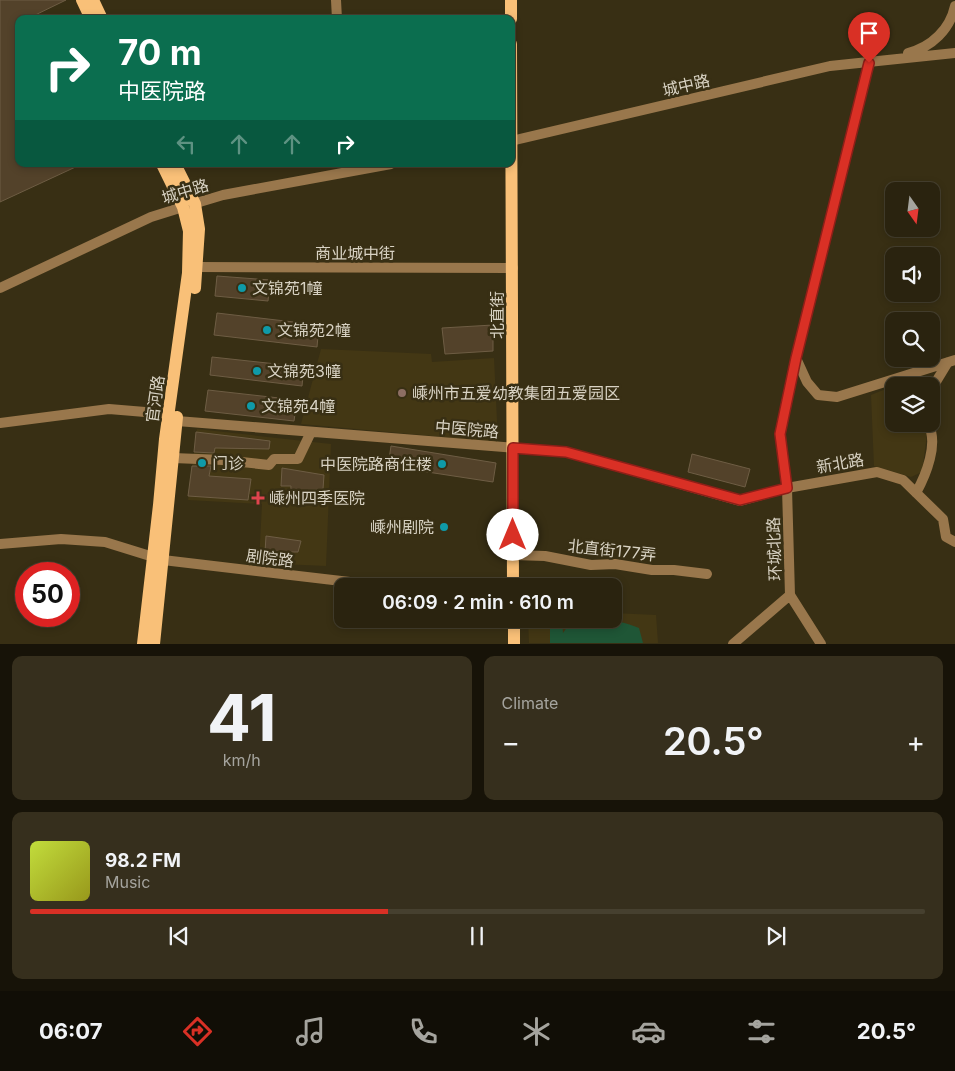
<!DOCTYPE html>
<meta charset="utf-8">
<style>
body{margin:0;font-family:Inter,"Noto Sans SC",sans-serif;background:#362f1d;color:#f1f3f6;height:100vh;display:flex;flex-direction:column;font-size:19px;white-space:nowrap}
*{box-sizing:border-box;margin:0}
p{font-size:16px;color:#a5a49e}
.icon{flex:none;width:28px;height:28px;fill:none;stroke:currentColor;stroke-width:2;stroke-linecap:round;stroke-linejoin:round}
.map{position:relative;height:644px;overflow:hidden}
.details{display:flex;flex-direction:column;gap:12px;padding:12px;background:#171308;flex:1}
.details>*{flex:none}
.top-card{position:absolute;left:15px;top:15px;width:500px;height:152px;border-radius:10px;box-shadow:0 2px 8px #0003,0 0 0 1px #46402f;background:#0b6e4f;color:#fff;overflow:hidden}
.needle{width:32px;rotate:166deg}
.controls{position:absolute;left:885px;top:182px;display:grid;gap:10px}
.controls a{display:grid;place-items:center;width:55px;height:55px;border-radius:10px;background:#2a230f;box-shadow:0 2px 8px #0003,0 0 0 1px #46402f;font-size:25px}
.speed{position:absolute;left:15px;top:562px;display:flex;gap:10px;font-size:25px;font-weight:700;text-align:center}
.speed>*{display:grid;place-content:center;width:65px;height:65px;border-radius:50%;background:#2a230f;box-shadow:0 2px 8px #0003,0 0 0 1px #46402f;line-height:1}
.speed .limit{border:8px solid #d22;background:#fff;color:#111}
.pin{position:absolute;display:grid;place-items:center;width:42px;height:42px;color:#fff;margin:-51px -21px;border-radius:50% 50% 50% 0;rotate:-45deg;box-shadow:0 0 5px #0007}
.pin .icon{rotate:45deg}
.me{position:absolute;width:55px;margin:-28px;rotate:0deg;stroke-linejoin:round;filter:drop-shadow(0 0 4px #0008)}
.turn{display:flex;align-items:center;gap:18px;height:105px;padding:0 20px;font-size:22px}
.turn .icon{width:65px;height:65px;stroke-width:2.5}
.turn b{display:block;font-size:35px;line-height:42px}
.lanes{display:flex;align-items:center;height:48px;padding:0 20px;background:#0003;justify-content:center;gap:25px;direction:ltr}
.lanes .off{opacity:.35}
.big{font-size:38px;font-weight:600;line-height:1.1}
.details .tile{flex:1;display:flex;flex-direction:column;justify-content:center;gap:8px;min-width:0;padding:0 18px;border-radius:10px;background:#362f1d}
.details .dial{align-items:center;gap:0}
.dial b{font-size:65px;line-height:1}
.song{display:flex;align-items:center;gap:15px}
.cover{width:60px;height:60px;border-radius:8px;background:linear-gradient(135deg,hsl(70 70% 55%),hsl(60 70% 35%))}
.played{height:5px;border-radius:2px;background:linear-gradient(90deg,#d93025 40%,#46402f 40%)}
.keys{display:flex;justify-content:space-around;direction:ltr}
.heat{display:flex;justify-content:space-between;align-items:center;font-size:28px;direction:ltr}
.details .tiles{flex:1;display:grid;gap:12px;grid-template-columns:1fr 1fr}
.tile:last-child{grid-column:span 2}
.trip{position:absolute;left:334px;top:578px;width:288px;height:50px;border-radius:10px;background:#2a230f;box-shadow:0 2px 8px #0003,0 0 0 1px #46402f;font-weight:600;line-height:50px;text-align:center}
.dock{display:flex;height:80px;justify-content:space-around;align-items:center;background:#110e06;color:#a5a49e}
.dock .icon{width:35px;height:35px}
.dock .active{color:#d93025}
.dock b{font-size:22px;color:#f1f3f6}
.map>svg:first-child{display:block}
</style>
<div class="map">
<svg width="955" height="644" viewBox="0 0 955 644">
<rect width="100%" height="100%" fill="#382f14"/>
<!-- built -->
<path fill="#433714" d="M 321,349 L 431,354 L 432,362 L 494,358 L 498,442 L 301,424 Z
M 918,376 L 921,386 L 894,386 L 894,424 L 924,424 L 928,427 L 922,472 L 911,477 L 874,466 L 871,395 Z
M 197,429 L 331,444 L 326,566 L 259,563 L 262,504 L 188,500 Z
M 613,613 L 656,615 L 658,643 L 529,643 L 528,619 L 612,619 Z"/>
<!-- green -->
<path fill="#1f5636" d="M 550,619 L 562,619 L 563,633 L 570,623 C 595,618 615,618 639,628 L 643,643 L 550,643 Z"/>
<!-- building -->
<path fill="#53422a" stroke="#6e5d44" d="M 0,0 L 66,0 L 27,19 L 19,19 L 19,164 L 82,164 L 0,202 Z
M 217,276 L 270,280 L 268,301 L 215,296 Z
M 217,313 L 319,325 L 317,347 L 214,335 Z
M 493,325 L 493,351 L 445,354 L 442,328 Z
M 212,357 L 304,367 L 302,386 L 210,375 Z
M 208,390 L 297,400 L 294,421 L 205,411 Z
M 196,432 L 270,441 L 269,449 L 215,448 L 214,453 L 194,452 Z
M 391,446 L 496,463 L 493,482 L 388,466 Z
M 692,454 L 750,469 L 745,487 L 688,472 Z
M 192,466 L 211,466 L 209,476 L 251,479 L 248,500 L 188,496 Z
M 282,468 L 324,475 L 323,489 L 308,490 L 305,501 L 290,499 L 291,486 L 281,486 Z
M 266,536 L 301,541 L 298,552 L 265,552 Z"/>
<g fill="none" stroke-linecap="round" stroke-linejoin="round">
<!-- minor -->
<path stroke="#99774c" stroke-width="10" d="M 336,0 L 337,19
M 908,53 C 932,47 950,29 955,6
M 511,141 L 830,66 L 955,53
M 197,267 L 513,268
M 0,288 L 151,217 L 183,207 L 223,195 L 391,164
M 796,358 L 807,382 L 818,395 L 837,397 L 955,360
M 931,390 L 948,362
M 0,423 L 109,409 L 169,414 L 177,421 L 566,452 L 740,501 L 787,488 L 877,472 L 903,480 L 943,519 L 946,537 L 955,542
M 173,458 L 223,460 L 269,465 L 274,459 L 298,459 L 311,432
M 916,493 C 926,475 939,443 928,424
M 0,544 L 61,539 L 105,542 L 163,560 L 384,586
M 513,555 L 545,556 L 591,565 L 615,564 L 652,570 L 674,570 L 707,574
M 790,595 L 787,488 L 780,434 L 796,358 L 869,63
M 790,595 L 821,644
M 733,644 L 790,595"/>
<!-- major -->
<path stroke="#f9c078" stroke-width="12" d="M 82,0 L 91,19
M 93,0 L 102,19
M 511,0 L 511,19
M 511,44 L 513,586
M 175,164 L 195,204 L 199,229 L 195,288
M 143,644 L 159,505 L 165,439 L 188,273 L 189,231 L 183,207 L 162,164
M 154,644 L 177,417
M 514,644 L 514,619"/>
</g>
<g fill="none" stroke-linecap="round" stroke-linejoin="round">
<defs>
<path id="route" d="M 513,535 L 513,448 L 566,452 L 740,500 L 787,488 L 780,434 L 796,358 L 869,63"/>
</defs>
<!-- route casing -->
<use href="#route" stroke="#8d1f18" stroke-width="12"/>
<!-- route -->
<use href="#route" stroke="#d93025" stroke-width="9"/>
</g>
<!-- markers -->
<g fill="#0f9aa8" stroke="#382f14" stroke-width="2">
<circle cx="242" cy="288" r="5"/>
<circle cx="267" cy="330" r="5"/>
<circle cx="257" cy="371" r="5"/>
<circle cx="251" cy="406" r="5"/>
<circle cx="202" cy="463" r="5"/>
<circle cx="442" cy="464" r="5"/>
<circle cx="444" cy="527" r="5"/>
</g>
<circle fill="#8d6e63" stroke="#382f14" stroke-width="2" cx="402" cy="393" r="5"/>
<path fill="#e0444e" stroke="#382f14" stroke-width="2" d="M255.5 490.5h5v5h5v5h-5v5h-5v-5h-5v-5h5z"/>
<g text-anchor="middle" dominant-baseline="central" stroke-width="5" stroke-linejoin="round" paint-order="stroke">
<!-- street labels -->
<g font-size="16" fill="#d8d2c3" stroke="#382f14">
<text transform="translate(686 85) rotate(-13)">城中路</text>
<text transform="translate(185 191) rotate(-17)">城中路</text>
<text x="355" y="253">商业城中街</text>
<text transform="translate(497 315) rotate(-90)">北直街</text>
<text transform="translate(155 399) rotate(-82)">官河路</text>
<text transform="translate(467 429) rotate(5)">中医院路</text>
<text transform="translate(840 463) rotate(-10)">新北路</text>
<text transform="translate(774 549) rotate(-92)">环城北路</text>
<text transform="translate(612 550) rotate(6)">北直街177弄</text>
<text transform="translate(270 558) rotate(7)">剧院路</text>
</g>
<!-- poi labels -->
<g font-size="16" fill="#d8d2c3" stroke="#382f14" text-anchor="start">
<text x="252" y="288">文锦苑1幢</text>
<text x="277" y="330">文锦苑2幢</text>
<text x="267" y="371">文锦苑3幢</text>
<text x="412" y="393">嵊州市五爱幼教集团五爱园区</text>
<text x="261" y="406">文锦苑4幢</text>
<text x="212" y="463">门诊</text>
<text x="432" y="464" text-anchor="end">中医院路商住楼</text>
<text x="269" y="498">嵊州四季医院</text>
<text x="434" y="527" text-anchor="end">嵊州剧院</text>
</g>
</g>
</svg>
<div class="controls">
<a><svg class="needle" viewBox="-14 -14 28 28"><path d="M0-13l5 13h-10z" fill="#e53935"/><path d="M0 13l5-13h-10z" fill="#a5a49e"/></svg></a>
<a><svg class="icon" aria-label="sound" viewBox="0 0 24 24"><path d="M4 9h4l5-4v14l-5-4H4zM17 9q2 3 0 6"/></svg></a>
<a><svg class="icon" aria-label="search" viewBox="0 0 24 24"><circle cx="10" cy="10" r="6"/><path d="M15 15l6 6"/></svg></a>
<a><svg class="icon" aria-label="layers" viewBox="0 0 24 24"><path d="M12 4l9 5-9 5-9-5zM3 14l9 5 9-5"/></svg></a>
</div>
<div class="speed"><div class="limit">50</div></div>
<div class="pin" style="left:869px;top:63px;background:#d93025"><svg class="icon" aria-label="arrive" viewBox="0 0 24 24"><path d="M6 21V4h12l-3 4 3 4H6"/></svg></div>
<svg class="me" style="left:513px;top:535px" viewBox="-20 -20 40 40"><circle r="19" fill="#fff"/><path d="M0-13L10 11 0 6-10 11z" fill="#d93025"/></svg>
<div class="trip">06:09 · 2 min · 610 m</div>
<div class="top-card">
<div class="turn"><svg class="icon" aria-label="right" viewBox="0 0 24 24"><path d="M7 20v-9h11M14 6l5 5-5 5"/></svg><div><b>70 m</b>中医院路</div></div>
<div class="lanes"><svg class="icon off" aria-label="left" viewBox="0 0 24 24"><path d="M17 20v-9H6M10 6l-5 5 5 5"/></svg><svg class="icon off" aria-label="ahead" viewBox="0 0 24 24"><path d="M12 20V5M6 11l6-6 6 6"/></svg><svg class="icon off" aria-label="ahead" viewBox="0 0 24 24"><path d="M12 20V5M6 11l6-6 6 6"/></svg><svg class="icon" aria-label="right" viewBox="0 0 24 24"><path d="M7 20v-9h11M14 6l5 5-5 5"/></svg></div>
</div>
</div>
<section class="details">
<div class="tiles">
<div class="tile dial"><b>41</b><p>km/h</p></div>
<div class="tile"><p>Climate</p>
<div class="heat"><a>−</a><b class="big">20.5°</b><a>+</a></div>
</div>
<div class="tile">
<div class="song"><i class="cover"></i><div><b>98.2 FM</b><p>Music</p></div></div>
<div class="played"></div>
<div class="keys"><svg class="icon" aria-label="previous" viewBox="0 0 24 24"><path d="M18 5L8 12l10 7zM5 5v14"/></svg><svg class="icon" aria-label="pause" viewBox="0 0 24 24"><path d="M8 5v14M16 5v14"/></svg><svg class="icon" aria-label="next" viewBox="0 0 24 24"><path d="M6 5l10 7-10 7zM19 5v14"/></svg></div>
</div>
</div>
</section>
<nav class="dock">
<b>06:07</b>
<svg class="icon active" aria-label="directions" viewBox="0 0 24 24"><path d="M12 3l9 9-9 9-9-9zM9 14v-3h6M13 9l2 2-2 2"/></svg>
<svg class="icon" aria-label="music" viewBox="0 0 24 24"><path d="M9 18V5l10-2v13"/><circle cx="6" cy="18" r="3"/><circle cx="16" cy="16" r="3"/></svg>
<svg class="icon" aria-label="phone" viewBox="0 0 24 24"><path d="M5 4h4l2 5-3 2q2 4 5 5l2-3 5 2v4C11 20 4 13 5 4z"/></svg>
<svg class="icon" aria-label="climate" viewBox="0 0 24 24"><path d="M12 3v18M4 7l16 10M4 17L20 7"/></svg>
<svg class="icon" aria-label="car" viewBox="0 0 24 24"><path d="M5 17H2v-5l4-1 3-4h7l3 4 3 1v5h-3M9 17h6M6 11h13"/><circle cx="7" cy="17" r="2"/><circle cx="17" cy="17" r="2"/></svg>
<svg class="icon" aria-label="filters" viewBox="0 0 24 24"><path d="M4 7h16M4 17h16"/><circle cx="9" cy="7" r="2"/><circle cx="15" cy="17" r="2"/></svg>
<b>20.5°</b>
</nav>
